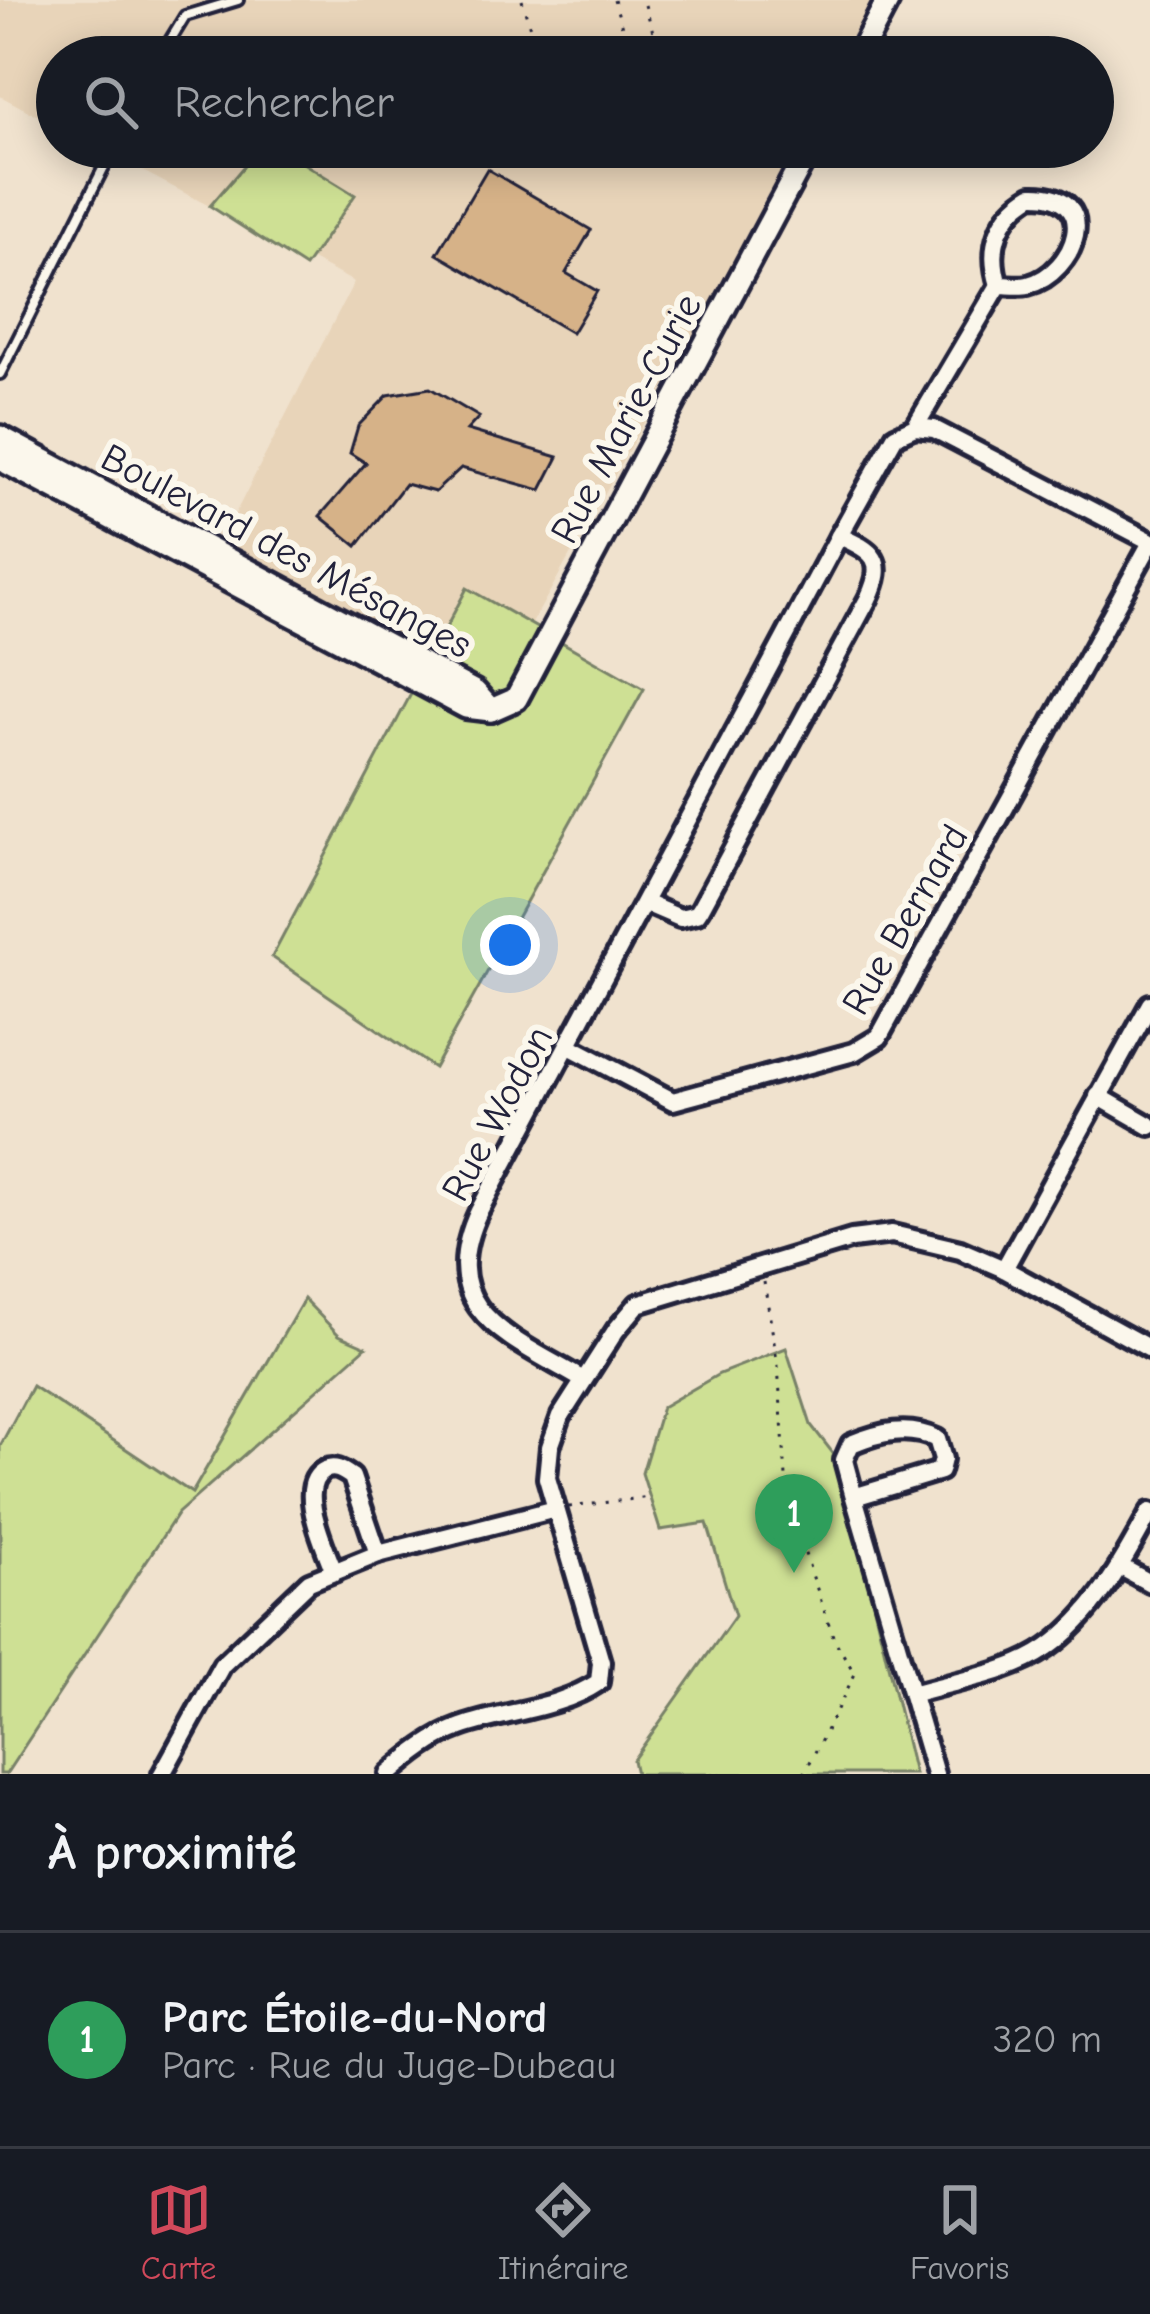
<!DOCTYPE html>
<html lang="fr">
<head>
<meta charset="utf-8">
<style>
	:root { --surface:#171b24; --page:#242831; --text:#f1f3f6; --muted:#9ea1a6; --line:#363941; --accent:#d1495b }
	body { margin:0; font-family:"Comic Neue",sans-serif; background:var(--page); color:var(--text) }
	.you { position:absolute; left:510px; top:945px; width:42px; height:42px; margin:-30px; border:9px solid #fff; border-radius:50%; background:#1a73e8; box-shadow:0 0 0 18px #1a73e833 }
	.badge { display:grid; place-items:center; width:78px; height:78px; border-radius:50%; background:var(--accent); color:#fff; font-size:39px; font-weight:700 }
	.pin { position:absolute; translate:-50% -99px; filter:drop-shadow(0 3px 6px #0008) }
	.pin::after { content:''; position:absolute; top:63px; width:42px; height:36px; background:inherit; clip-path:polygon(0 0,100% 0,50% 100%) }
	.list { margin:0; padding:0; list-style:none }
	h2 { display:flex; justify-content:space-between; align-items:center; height:156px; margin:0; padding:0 48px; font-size:51px }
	h2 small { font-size:39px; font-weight:400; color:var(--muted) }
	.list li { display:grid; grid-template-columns:78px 1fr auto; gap:36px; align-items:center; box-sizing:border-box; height:216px; padding:0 48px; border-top:3px solid var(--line) }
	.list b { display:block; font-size:45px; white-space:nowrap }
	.list p { margin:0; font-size:39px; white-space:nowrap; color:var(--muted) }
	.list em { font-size:39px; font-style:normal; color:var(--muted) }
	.icon { flex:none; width:66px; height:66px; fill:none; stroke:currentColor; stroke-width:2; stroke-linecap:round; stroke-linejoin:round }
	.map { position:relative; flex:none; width:1150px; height:1774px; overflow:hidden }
	.search { position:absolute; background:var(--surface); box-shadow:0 6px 30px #0003; left:36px; right:36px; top:36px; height:132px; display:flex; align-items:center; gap:30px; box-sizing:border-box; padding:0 42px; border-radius:66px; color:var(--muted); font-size:45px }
	.sheet { height:372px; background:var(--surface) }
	nav { display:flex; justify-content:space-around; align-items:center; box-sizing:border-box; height:168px; border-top:3px solid var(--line); background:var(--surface); font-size:33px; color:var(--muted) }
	nav a { display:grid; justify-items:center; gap:6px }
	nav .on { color:var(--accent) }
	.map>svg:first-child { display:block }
	.built { fill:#e8d4b9 }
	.green { fill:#cee094; stroke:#788168; stroke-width:3 }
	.building { fill:#d6b288; stroke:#22223b; stroke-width:3 }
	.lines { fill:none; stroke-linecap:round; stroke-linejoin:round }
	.service-casing { stroke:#22223b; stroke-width:16 }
	.minor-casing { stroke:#22223b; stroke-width:26 }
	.tertiary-casing { stroke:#22223b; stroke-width:30 }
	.path { stroke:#22223b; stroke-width:3; stroke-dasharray:3 9; stroke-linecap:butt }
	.service { stroke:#fbf7ec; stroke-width:8 }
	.minor { stroke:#fbf7ec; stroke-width:16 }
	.tertiary { stroke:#fbf7ec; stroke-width:21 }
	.labels { text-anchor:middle; stroke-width:12; stroke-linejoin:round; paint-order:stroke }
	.street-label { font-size:39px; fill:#22223b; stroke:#fbf7ec }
</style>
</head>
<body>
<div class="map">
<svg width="1150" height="1774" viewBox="0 0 1150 1774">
	<rect width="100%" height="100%" fill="#f0e2ce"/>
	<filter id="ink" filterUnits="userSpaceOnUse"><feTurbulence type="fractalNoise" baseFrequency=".00833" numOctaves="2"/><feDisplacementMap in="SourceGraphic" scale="24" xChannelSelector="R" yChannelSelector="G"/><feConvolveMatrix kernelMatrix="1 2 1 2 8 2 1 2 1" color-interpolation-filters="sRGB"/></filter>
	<g filter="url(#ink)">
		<!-- built -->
		<g class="built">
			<path d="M0,0H880L849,57H57V126L0,96Z"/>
			<path d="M97,147H798L491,697L218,547L354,282Z"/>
		</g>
		<!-- green -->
		<g class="green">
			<path d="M260,147H277L355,195L305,267L210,206Z"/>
			<path d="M467,588L644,689L434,1068L272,957Z"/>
			<path d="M304,1299L339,1335L366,1347L178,1513L6,1774H0V1446L32,1386L192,1493Z"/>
			<path d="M786,1348L811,1425L839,1461L914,1774H636L633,1760L735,1616L707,1523L660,1530L642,1473L662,1407L719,1374Z"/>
		</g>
		<!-- building -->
		<g class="building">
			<path d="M487,169L591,230L566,273L597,291L572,333L437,254Z"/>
			<path d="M430,388L479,417L467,430L558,457L541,490L461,468L435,492L405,484L357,546L320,516L366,463L350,453L358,426L388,395Z"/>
		</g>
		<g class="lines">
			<!-- service casing -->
			<g class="service-casing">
				<g id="service">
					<path d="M160,57L185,16L238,0"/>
					<path d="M0,374L114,147"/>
				</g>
			</g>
			<!-- minor casing -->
			<g class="minor-casing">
				<g id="minor">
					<path d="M1032,195C1104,193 1076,273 1028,285C1020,287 1008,285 999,285C987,248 998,215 1032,195Z"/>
					<path d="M915,427L934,429L1150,541"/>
					<path d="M915,427L999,285"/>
					<path d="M645,903L680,918L697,914L701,908L868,599C887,560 874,551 839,536"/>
					<path d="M569,1046L673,1101L854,1052L879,1037L1150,544"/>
					<path d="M1098,1096L1150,1126"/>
					<path d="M1004,1269L1150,1004"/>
					<path d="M583,1380C511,1337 432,1311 479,1211L839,536L895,436L915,427"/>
					<path d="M854,1497L940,1471L943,1459L937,1439C908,1425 880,1432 851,1444L844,1460L854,1497L935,1774"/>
					<path d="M1121,1567L1150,1583"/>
					<path d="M334,1572C326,1549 294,1485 325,1470C335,1465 343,1471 352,1477L378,1554"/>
					<path d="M912,1694C955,1681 1010,1674 1047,1648C1094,1615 1124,1561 1150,1512"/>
					<path d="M162,1774L222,1665L309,1582L378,1554L556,1509"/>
					<path d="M389,1774C411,1755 433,1737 461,1727C506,1711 559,1709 599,1682L601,1662L547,1478L550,1447L561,1416L616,1330L638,1304L852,1239L892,1234L960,1250L1004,1269L1150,1349"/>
				</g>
			</g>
			<!-- tertiary casing -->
			<g class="tertiary-casing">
				<g id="tertiary">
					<path d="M858,57L888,0"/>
					<path d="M0,437L475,692L491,710"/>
					<path d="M0,459L466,707L491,710L516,699L810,147"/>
				</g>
			</g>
			<!-- path -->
			<g class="path">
				<path d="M522,0L533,38"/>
				<path d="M614,0L622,27"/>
				<path d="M645,5L658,49L664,55"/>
				<path d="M764,1282L778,1366L788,1504L834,1639L855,1674L804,1774"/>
				<path d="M569,1507L650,1497"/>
			</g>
			<!-- service -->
			<use href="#service" class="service"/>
			<!-- minor -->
			<use href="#minor" class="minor"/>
			<!-- tertiary -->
			<use href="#tertiary" class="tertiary"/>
		</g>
	</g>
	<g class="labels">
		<!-- street labels -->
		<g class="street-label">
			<text transform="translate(625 418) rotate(-62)" y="14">Rue Marie-Curie</text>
			<text transform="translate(287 550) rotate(28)" y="14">Boulevard des Mésanges</text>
			<text transform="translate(904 919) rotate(-60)" y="14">Rue Bernard</text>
			<text transform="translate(496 1113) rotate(-62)" y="14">Rue Wodon</text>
		</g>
	</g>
</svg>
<div class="you"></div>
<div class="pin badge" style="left:794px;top:1573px;background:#2e9e5b">1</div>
<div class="search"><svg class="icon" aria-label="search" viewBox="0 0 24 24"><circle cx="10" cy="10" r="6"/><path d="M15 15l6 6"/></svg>Rechercher</div>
</div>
<section class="sheet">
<h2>À proximité<small></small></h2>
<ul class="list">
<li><span class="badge" style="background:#2e9e5b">1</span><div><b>Parc Étoile-du-Nord</b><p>Parc · Rue du Juge-Dubeau</p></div><em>320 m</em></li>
</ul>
</section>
<nav>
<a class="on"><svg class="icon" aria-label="map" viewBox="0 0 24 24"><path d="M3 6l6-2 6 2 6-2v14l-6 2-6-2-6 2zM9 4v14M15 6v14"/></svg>Carte</a>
<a><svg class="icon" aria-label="directions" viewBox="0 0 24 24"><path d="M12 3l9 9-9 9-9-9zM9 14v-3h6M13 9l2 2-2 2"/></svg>Itinéraire</a>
<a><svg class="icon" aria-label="saved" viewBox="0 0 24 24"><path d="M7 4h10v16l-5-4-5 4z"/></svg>Favoris</a>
</nav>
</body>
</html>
